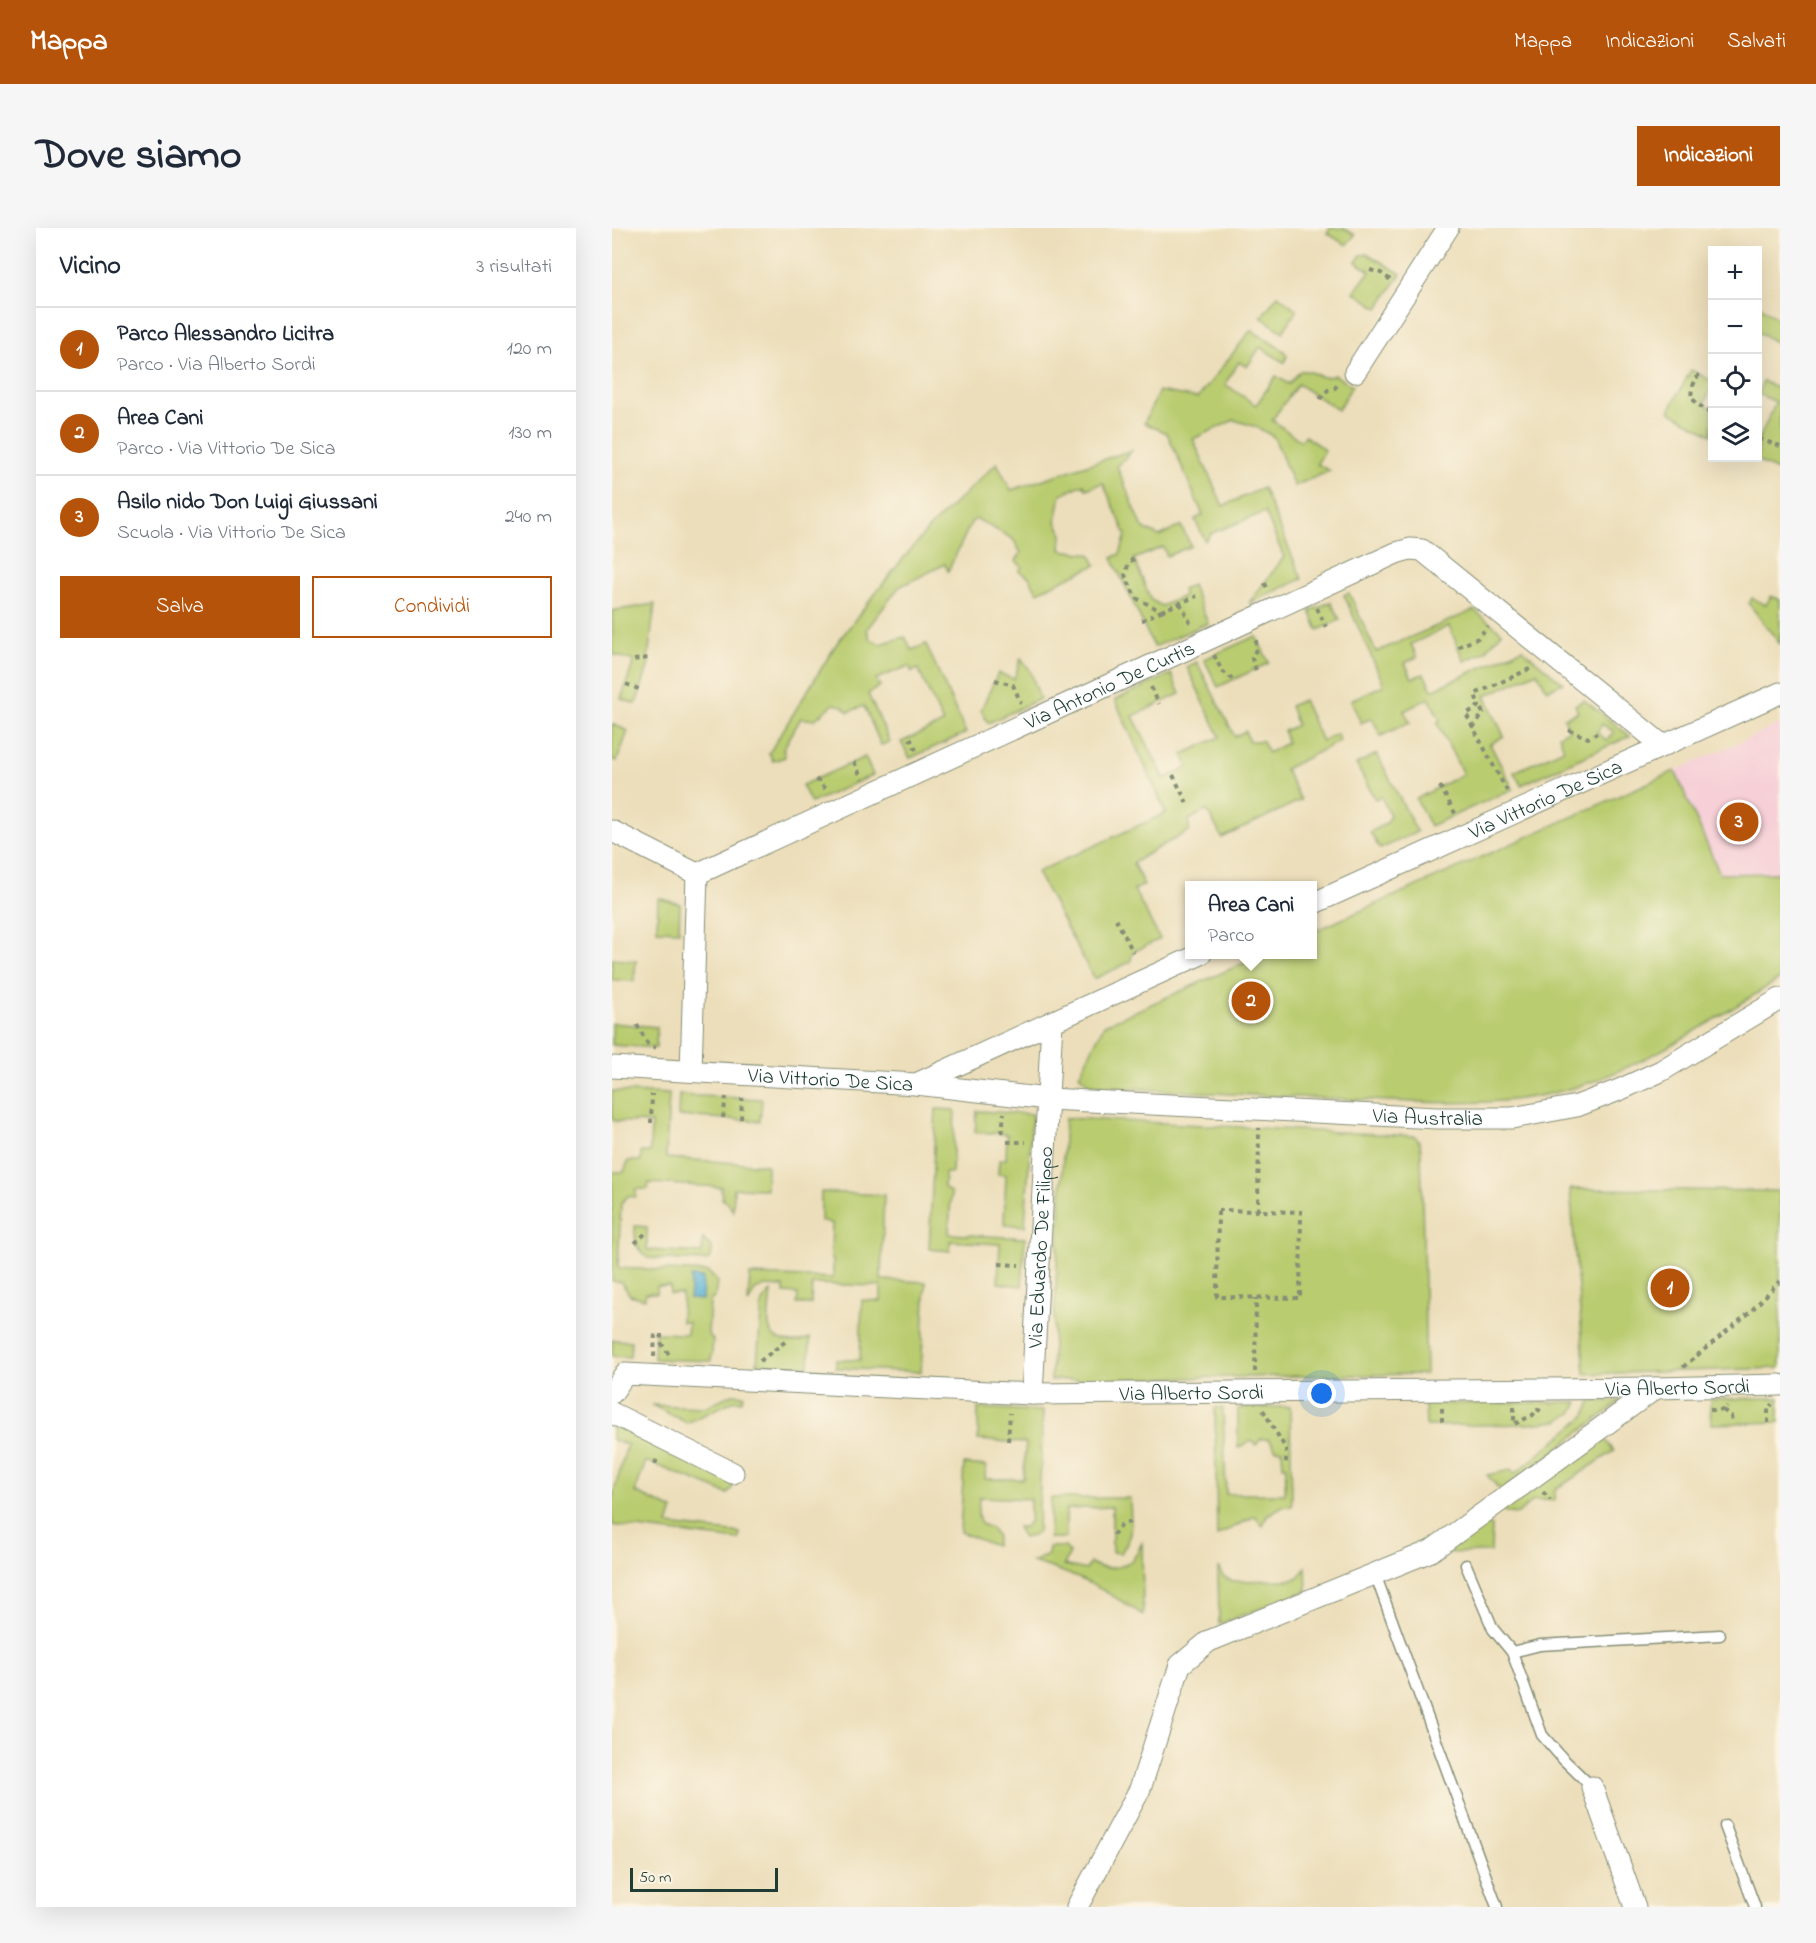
<!DOCTYPE html>
<html lang="it">
<head>
<meta charset="utf-8">
<style>
	:root { --surface:#fff; --page:#f6f6f7; --text:#1f2937; --muted:#747a83; --line:#e0e1e3; --accent:#b45309 }
	body { margin:0; font-family:"Indie Flower",sans-serif; background:var(--page); color:var(--text) }
	.controls { position:absolute; right:18px; top:18px; display:grid; overflow:hidden; border-radius:0px; box-shadow:0 6px 24px #0002 }
	.controls button { width:54px; height:54px; display:grid; place-items:center; padding:0; border:0; border-bottom:2px solid var(--line); background:var(--surface); color:var(--text); font:30px sans-serif }
	.scale { position:absolute; left:18px; bottom:15px; width:148px; box-sizing:border-box; padding-left:6px; border:3px solid #1f3d34; border-top:0; font-size:16px; line-height:21px; white-space:nowrap; color:#1f3d34; -webkit-text-stroke:4px #fcf5e5; paint-order:stroke }
	.you { position:absolute; left:710px; top:1166px; width:21px; height:21px; margin:-15px; border:4px solid #fff; border-radius:50%; background:#1a73e8; box-shadow:0 0 0 9px #1a73e833 }
	.badge { display:grid; place-items:center; width:39px; height:39px; border-radius:50%; background:var(--accent); color:#fff; font-size:20px; font-weight:700 }
	.pin { position:absolute; translate:-50% -50%; border:3px solid #fff; box-shadow:0 2px 6px #0006 }
	.popup { position:absolute; left:573px; top:653px; width:132px; height:78px; box-sizing:border-box; display:grid; place-content:center; border-radius:0px; background:var(--surface); filter:drop-shadow(0 2px 4px #0005); font-size:20px; white-space:nowrap; color:var(--muted) }
	.popup b { font-size:22px; color:var(--text) }
	.popup::after { content:''; position:absolute; left:50%; top:100%; margin-left:-12px; border:12px solid transparent; border-top-color:var(--surface) }
	.list { margin:0; padding:0; list-style:none }
	h2 { display:flex; justify-content:space-between; align-items:center; height:78px; margin:0; padding:0 24px; font-size:26px }
	h2 small { font-size:20px; font-weight:400; color:var(--muted) }
	.list li { display:grid; grid-template-columns:39px 1fr auto; gap:18px; align-items:center; box-sizing:border-box; height:84px; padding:0 24px; border-top:2px solid var(--line) }
	.list b { display:block; font-size:22px; white-space:nowrap }
	.list p { margin:0; font-size:20px; white-space:nowrap; color:var(--muted) }
	.list em { font-size:20px; font-style:normal; color:var(--muted) }
	.actions { display:flex; gap:12px; padding:18px 24px }
	.actions a { flex:1; padding:14px 0; border:2px solid var(--accent); border-radius:0px; text-align:center; font-size:21px; color:var(--accent) }
	.actions .main { background:var(--accent); color:#fff }
	.icon { flex:none; width:33px; height:33px; fill:none; stroke:currentColor; stroke-width:2; stroke-linecap:round; stroke-linejoin:round }
	.map { position:relative; flex:none; width:1168px; height:1679px; overflow:hidden; border-radius:0px }
	header { display:flex; align-items:center; gap:36px; box-sizing:border-box; height:84px; padding:0 30px; background:var(--accent); color:#fff }
	header strong { font-size:28px }
	nav { display:flex; gap:33px; margin-inline-start:auto; font-size:21px }
	.intro { display:flex; align-items:center; justify-content:space-between; box-sizing:border-box; height:144px; padding:0 36px }
	h1 { margin:0; font-size:42px }
	.button { padding:15px 27px; border-radius:0px; background:var(--accent); color:#fff; font-size:21px; font-weight:700 }
	main { display:flex; gap:36px; padding:0 36px }
	aside { flex:1; background:var(--surface); border-radius:0px; box-shadow:0 6px 24px #0002 }
	.map>svg:first-child { display:block }
	.built { fill:#f6cfd7 }
	.green { fill:#b9cc6f; stroke:#6c8452; stroke-width:1.5; fill-rule:evenodd }
	.water { fill:#58b1d5; stroke:#3c7784; stroke-width:1.5 }
	.lines { fill:none; stroke-linecap:round; stroke-linejoin:round }
	.lane-casing { stroke:#868e77; stroke-width:13 }
	.street-casing { stroke:#868e77; stroke-width:23 }
	.path { stroke:#868e77; stroke-width:4; stroke-dasharray:4.5 4.5; stroke-linecap:butt }
	.lane { stroke:#fff; stroke-width:10 }
	.street { stroke:#fff; stroke-width:21 }
	.labels { text-anchor:middle; stroke-width:4.5; stroke-linejoin:round; paint-order:stroke }
	.street-label { font-size:21px; fill:#1f3d34; stroke:#fcf5e5 }
</style>
</head>
<body>
<header>
<strong>Mappa</strong>
<nav><a>Mappa</a><a>Indicazioni</a><a>Salvati</a></nav>
</header>
<div class="intro"><h1>Dove siamo</h1><a class="button">Indicazioni</a></div>
<main>
<aside>
<h2>Vicino<small>3 risultati</small></h2>
<ul class="list">
<li><span class="badge">1</span><div><b>Parco Alessandro Licitra</b><p>Parco · Via Alberto Sordi</p></div><em>120 m</em></li>
<li><span class="badge">2</span><div><b>Area Cani</b><p>Parco · Via Vittorio De Sica</p></div><em>130 m</em></li>
<li><span class="badge">3</span><div><b>Asilo nido Don Luigi Giussani</b><p>Scuola · Via Vittorio De Sica</p></div><em>240 m</em></li>
</ul>
<div class="actions"><a class="main">Salva</a><a>Condividi</a></div>
</aside>
<div class="map">
<svg width="1168" height="1679" viewBox="0 0 1168 1679">
	<rect width="100%" height="100%" fill="#fcf5e5"/>
	<filter id="ink" filterUnits="userSpaceOnUse"><feTurbulence type="fractalNoise" baseFrequency=".0167" numOctaves="2"/><feDisplacementMap in="SourceGraphic" scale="12" xChannelSelector="R" yChannelSelector="G"/><feConvolveMatrix kernelMatrix="1 2 1 2 8 2 1 2 1" color-interpolation-filters="sRGB"/></filter>
	<filter id="wash" filterUnits="userSpaceOnUse"><feTurbulence type="fractalNoise" baseFrequency=".008" numOctaves="4" result="noise"/><feDisplacementMap in="SourceGraphic" scale="24" xChannelSelector="R" yChannelSelector="G"/><feGaussianBlur stdDeviation="1.35" result="paint"/><feColorMatrix in="noise" values="0 0 0 0 0 0 0 0 0 0 0 0 0 0 0 0 0 1.4 0 .05"/><feComposite in="paint" operator="in"/></filter>
	<g filter="url(#wash)">
		<rect width="100%" height="100%" fill="#ecdeba"/>
		<!-- built -->
		<path class="built" d="M1168,496V645L1108,646L1063,543Z"/>
		<!-- green -->
		<g class="green">
			<path d="M718,0H731L743,7L734,17L715,5Z"/>
			<path d="M756,26L789,46L766,80L742,64L758,43L744,34L749,27Z"/>
			<path d="M666,67L685,82L671,104L649,89Z"/>
			<path d="M1146,76L1168,93V117L1146,104Z"/>
			<path d="M639,102L671,122L675,127L673,135L648,119L635,139L627,134L613,156L644,177L664,148L677,156L688,143C703,140 704,154 723,147L740,158L726,182L686,156L660,192L689,213L693,208L713,222L705,236L718,243L682,258L662,209L645,199L622,192L581,211L611,278L651,260L690,351L637,375L672,329L653,284L600,305L593,313L583,291L591,287L555,205L532,195L547,163L586,170Z"/>
			<path d="M1079,142L1100,153V159L1092,176L1100,180V207L1057,183Z"/>
			<path d="M1151,153L1168,162V245L1141,230H1146V210L1147,211L1164,174L1146,166Z"/>
			<path d="M520,222L505,239L531,300L547,308L569,298L579,318L555,328L551,319L522,331L539,372L550,378L572,368L570,362L580,357L596,395L542,419L500,330L508,326L514,307L491,255L474,261L472,256L449,266L444,293L450,306L449,322L478,326L484,337L425,364L417,349L407,343L410,339L404,333L409,325L401,311L365,291L360,293L336,343L333,336L287,359L255,401L258,411L268,416L293,409L300,422L314,416L354,505L298,530L289,514L331,495L306,441L300,444L297,438L264,451L268,458L256,466L278,514L269,517L252,478L236,484L230,478L222,476L202,492L189,490L171,521L173,529L161,533L157,525L225,415L285,338L317,300L385,235L399,262Z"/>
			<path d="M737,365L764,424L862,382L890,404L873,424L852,433L837,398L799,416L805,429L793,435L800,450L812,446L820,462L910,421L951,455L935,462L925,444L873,468L892,508L878,516L901,561L818,598L804,571L851,546L825,495L828,492L817,470L792,483L798,494L769,508L760,490L749,495L739,472L772,457L732,367Z"/>
			<path d="M1159,368L1168,372V416L1137,376L1140,370L1154,377Z"/>
			<path d="M719,374L728,392L706,402L698,383Z"/>
			<path d="M43,376L36,430L37,436L24,476L9,471L22,433L0,426V383Z"/>
			<path d="M644,408L657,435L606,459L592,431Z"/>
			<path d="M409,430L418,442L428,471L376,495L369,482L386,445L402,451Z"/>
			<path d="M585,434L623,509L633,503L637,513H651L656,525L675,515L672,503L685,497L678,478L691,472L710,513L725,506L728,513L673,541L689,572L610,610L595,582L577,592V603L542,622L521,635L532,657L522,662L548,711L521,724L518,734L482,751L425,644L554,585L503,472L559,446L568,466L521,488L553,551L576,539L571,526L608,509L575,439Z"/>
			<path d="M972,472L1018,508L909,557L902,544L952,521L947,507L957,502L952,490L966,484L963,477ZM990,496L1002,504L995,512L985,505Z"/>
			<path d="M0,496L16,503L5,533L0,532Z"/>
			<path d="M765,526L805,604L768,621L758,604L775,595L778,587L769,569L763,571L744,536Z"/>
			<path d="M253,529L261,547L199,575L190,557Z"/>
			<path d="M1063,543L1108,646L1168,645V751C1102,791 1038,836 964,859C896,880 826,875 756,872C669,869 581,864 493,859L478,857L467,847L492,797L650,727L700,726L701,704Z"/>
			<path d="M46,670L68,676L67,703L45,702Z"/>
			<path d="M0,731L24,733L22,753L0,752Z"/>
			<path d="M0,795L45,799L44,820L0,817Z"/>
			<path d="M0,863L57,866L54,930L155,937L154,961L122,960L121,983L115,974L110,971L109,959L37,955L36,961H24V969L16,968L9,975L6,1040L96,1044L105,1053L103,1069L98,1073L96,1106L101,1112L99,1133L42,1131L43,1105L75,1106L76,1094H69L70,1066H58V1058H45V1065H33V1071L18,1067L9,1054L0,1053V944H12L16,933H29V924H38L39,895L3,893L0,891Z"/>
			<path d="M67,867L150,871L148,893L66,888Z"/>
			<path d="M324,881L343,882L340,945H333L332,959L339,965L337,1006L413,1010L410,1058L386,1055L388,1016L338,1013V1023L317,1021Z"/>
			<path d="M365,883L420,886L413,998L392,996L394,947L386,946L387,932L394,931L395,906L363,904Z"/>
			<path d="M453,890L803,908L807,913L809,921L814,1146L439,1152Z"/>
			<path d="M958,961L1168,963V1140L973,1146Z"/>
			<path d="M209,964L272,967L269,1052L314,1054L309,1144L224,1140V1132H248L250,1072L269,1073V1058L200,1056L199,1076H185L186,1066L172,1065V1059L153,1058L143,1062L136,1076L138,1047L221,1050V1031L219,1030L220,995L209,993Z"/>
			<path d="M23,998L35,999V1022L90,1025L91,1011L100,1020L99,1029L94,1033L36,1030C23,1021 23,1013 23,998Z"/>
			<path d="M159,1064C158,1079 150,1108 169,1112C182,1115 185,1115 198,1110L197,1138L145,1136L150,1073Z"/>
			<path d="M0,1112L19,1113L18,1129L0,1128Z"/>
			<path d="M120,1166L132,1167L130,1173L123,1172L75,1195L40,1177L93,1179Z"/>
			<path d="M1167,1170V1194L1099,1196L1098,1171Z"/>
			<path d="M979,1173H1009L889,1263L875,1247L899,1242L903,1246L974,1187Z"/>
			<path d="M966,1174L960,1185L946,1193L916,1196L814,1198L813,1176Z"/>
			<path d="M678,1179L680,1278H671L655,1287L651,1298L643,1288L605,1308L603,1180H611L614,1266H673L674,1238H671L670,1222L663,1221C660,1213 658,1210 649,1211L644,1217L640,1212L626,1220V1180Z"/>
			<path d="M366,1180L431,1183L426,1304L421,1308L411,1310L405,1299H413L418,1292V1271L367,1269L366,1288L369,1296L379,1300L385,1309L383,1318L348,1304L352,1236L374,1238L373,1251H411L414,1215L366,1212Z"/>
			<path d="M0,1194L123,1255L116,1266L34,1233L23,1264L61,1282L56,1297L128,1305L127,1312L0,1297V1272L15,1216L0,1212Z"/>
			<path d="M992,1210L1002,1223L943,1262L942,1272H922L906,1286L895,1285L889,1280Z"/>
			<path d="M439,1270H518C518,1290 523,1310 508,1325L500,1324V1279L454,1281V1310H437Z"/>
			<path d="M872,1292L880,1298L879,1324L830,1325Z"/>
			<path d="M530,1315L531,1387C493,1362 465,1346 420,1334L436,1327L437,1319H453L458,1325L452,1337L474,1342L478,1335C491,1342 507,1342 520,1332C524,1329 527,1320 530,1315Z"/>
			<path d="M606,1339L611,1348L619,1353L677,1352L687,1349L694,1339L695,1363L607,1396Z"/>
		</g>
		<!-- water -->
		<path class="water" d="M79,1049L91,1050L90,1072L77,1071Z"/>
	</g>
	<g filter="url(#ink)">
		<g class="lines">
			<!-- lane casing -->
			<g class="lane-casing">
				<g id="lane">
					<path d="M854,1337L881,1401L900,1424L930,1507L951,1531L980,1559"/>
					<path d="M763,1346L885,1679"/>
					<path d="M900,1424L928,1417L1108,1407"/>
					<path d="M1113,1598L1143,1679"/>
				</g>
			</g>
			<!-- street casing -->
			<g class="street-casing">
				<g id="street">
					<path d="M743,144L836,0"/>
					<path d="M0,603L85,646"/>
					<path id="s1" d="M700,676L1168,465"/>
					<path id="s2" d="M0,839L304,856L589,726"/>
					<path id="s3" d="M79,843L85,646L784,325L798,321L810,322L1050,517"/>
					<path id="s4" d="M304,856L436,871L825,890H900L965,878L1007,862L1049,843L1168,771"/>
					<path id="s5" d="M0,1165L13,1146L420,1166L1044,1160L1168,1157"/>
					<path id="s6" d="M420,1166L440,794"/>
					<path d="M0,1185L121,1245"/>
					<path d="M980,1559L1023,1679"/>
					<path d="M465,1679L528,1561L568,1437L597,1413L819,1323L1044,1160"/>
				</g>
			</g>
			<!-- path -->
			<g class="path">
				<path d="M758,42L769,45L780,53"/>
				<path d="M1087,146C1073,170 1079,172 1100,186"/>
				<path d="M708,171L716,162L723,160L727,155"/>
				<path d="M1147,211L1168,218"/>
				<path d="M522,331L517,334L513,347L524,370L549,383L529,393"/>
				<path d="M653,355L656,363"/>
				<path d="M568,375L580,398"/>
				<path d="M705,380L714,399"/>
				<path d="M549,383L585,368"/>
				<path d="M846,419L866,410L876,398"/>
				<path d="M602,427L610,443L622,452"/>
				<path d="M22,432L36,430"/>
				<path d="M644,442L640,431L644,421V411"/>
				<path d="M383,452L401,457L409,475"/>
				<path d="M14,456L29,462"/>
				<path d="M539,459L547,476"/>
				<path d="M861,500L871,485L867,478"/>
				<path d="M957,502L976,510L985,505"/>
				<path d="M298,510L306,526"/>
				<path d="M242,534L250,551"/>
				<path d="M561,547L575,575"/>
				<path d="M204,551L216,564"/>
				<path d="M828,558L844,587"/>
				<path d="M895,563L854,486L867,478L863,466L922,439"/>
				<path d="M504,691L521,724"/>
				<path d="M25,797L36,816L44,820"/>
				<path d="M111,890L114,869"/>
				<path d="M129,891L130,870"/>
				<path d="M39,895L40,866"/>
				<path d="M390,905L392,885"/>
				<path d="M395,914H414"/>
				<path d="M606,982L689,984L688,1070L605,1069Z"/>
				<path d="M646,983L647,900"/>
				<path d="M23,1015L35,1004"/>
				<path d="M387,1036L407,1037"/>
				<path d="M49,1106V1115L58,1128"/>
				<path d="M42,1129L43,1105"/>
				<path d="M148,1133L174,1113"/>
				<path d="M1071,1139L1137,1085L1168,1053"/>
				<path d="M643,1144L644,1070"/>
				<path d="M902,1179V1196L921,1187L925,1181L932,1185"/>
				<path d="M830,1180V1198"/>
				<path d="M651,1182L674,1221V1237"/>
				<path d="M1098,1182H1111L1115,1178"/>
				<path d="M1111,1182L1119,1188L1120,1196"/>
				<path d="M1156,1195V1181L1160,1176"/>
				<path d="M396,1213L398,1185"/>
				<path d="M43,1236L46,1228"/>
				<path d="M931,1264L938,1272"/>
				<path d="M501,1307L509,1297L518,1294"/>
			</g>
			<!-- lane -->
			<use href="#lane" class="lane"/>
			<!-- street -->
			<use href="#street" class="street"/>
		</g>
	</g>
	<g class="labels">
		<!-- street labels -->
		<g class="street-label">
			<text dy="7" stroke="none"><textPath href="#s3" startOffset="651">Via Antonio De Curtis</textPath></text>
			<text dy="7" stroke="none"><textPath href="#s1" startOffset="256">Via Vittorio De Sica</textPath></text>
			<text dy="7" stroke="none"><textPath href="#s2" startOffset="219">Via Vittorio De Sica</textPath></text>
			<text dy="7" stroke="none"><textPath href="#s4" startOffset="513">Via Australia</textPath></text>
			<text dy="7" stroke="none"><textPath href="#s6" startOffset="147">Via Eduardo De Filippo</textPath></text>
			<text dy="7" stroke="none"><textPath href="#s5" startOffset="1076">Via Alberto Sordi</textPath></text>
			<text dy="7" stroke="none"><textPath href="#s5" startOffset="590">Via Alberto Sordi</textPath></text>
		</g>
	</g>
</svg>
<div class="controls">
<button>+</button>
<button>−</button>
<button><svg class="icon" aria-label="locate" viewBox="0 0 24 24"><circle cx="12" cy="12" r="6"/><path d="M12 2v4M12 18v4M2 12h4M18 12h4"/></svg></button>
<button><svg class="icon" aria-label="layers" viewBox="0 0 24 24"><path d="M12 4l9 5-9 5-9-5zM3 14l9 5 9-5"/></svg></button>
</div>
<div class="scale">50 m</div>
<div class="you"></div>
<div class="pin badge" style="left:1058px;top:1060px">1</div>
<div class="pin badge" style="left:639px;top:773px">2</div>
<div class="popup"><b>Area Cani</b>Parco</div>
<div class="pin badge" style="left:1127px;top:594px">3</div>
</div>
</main>
</body>
</html>
